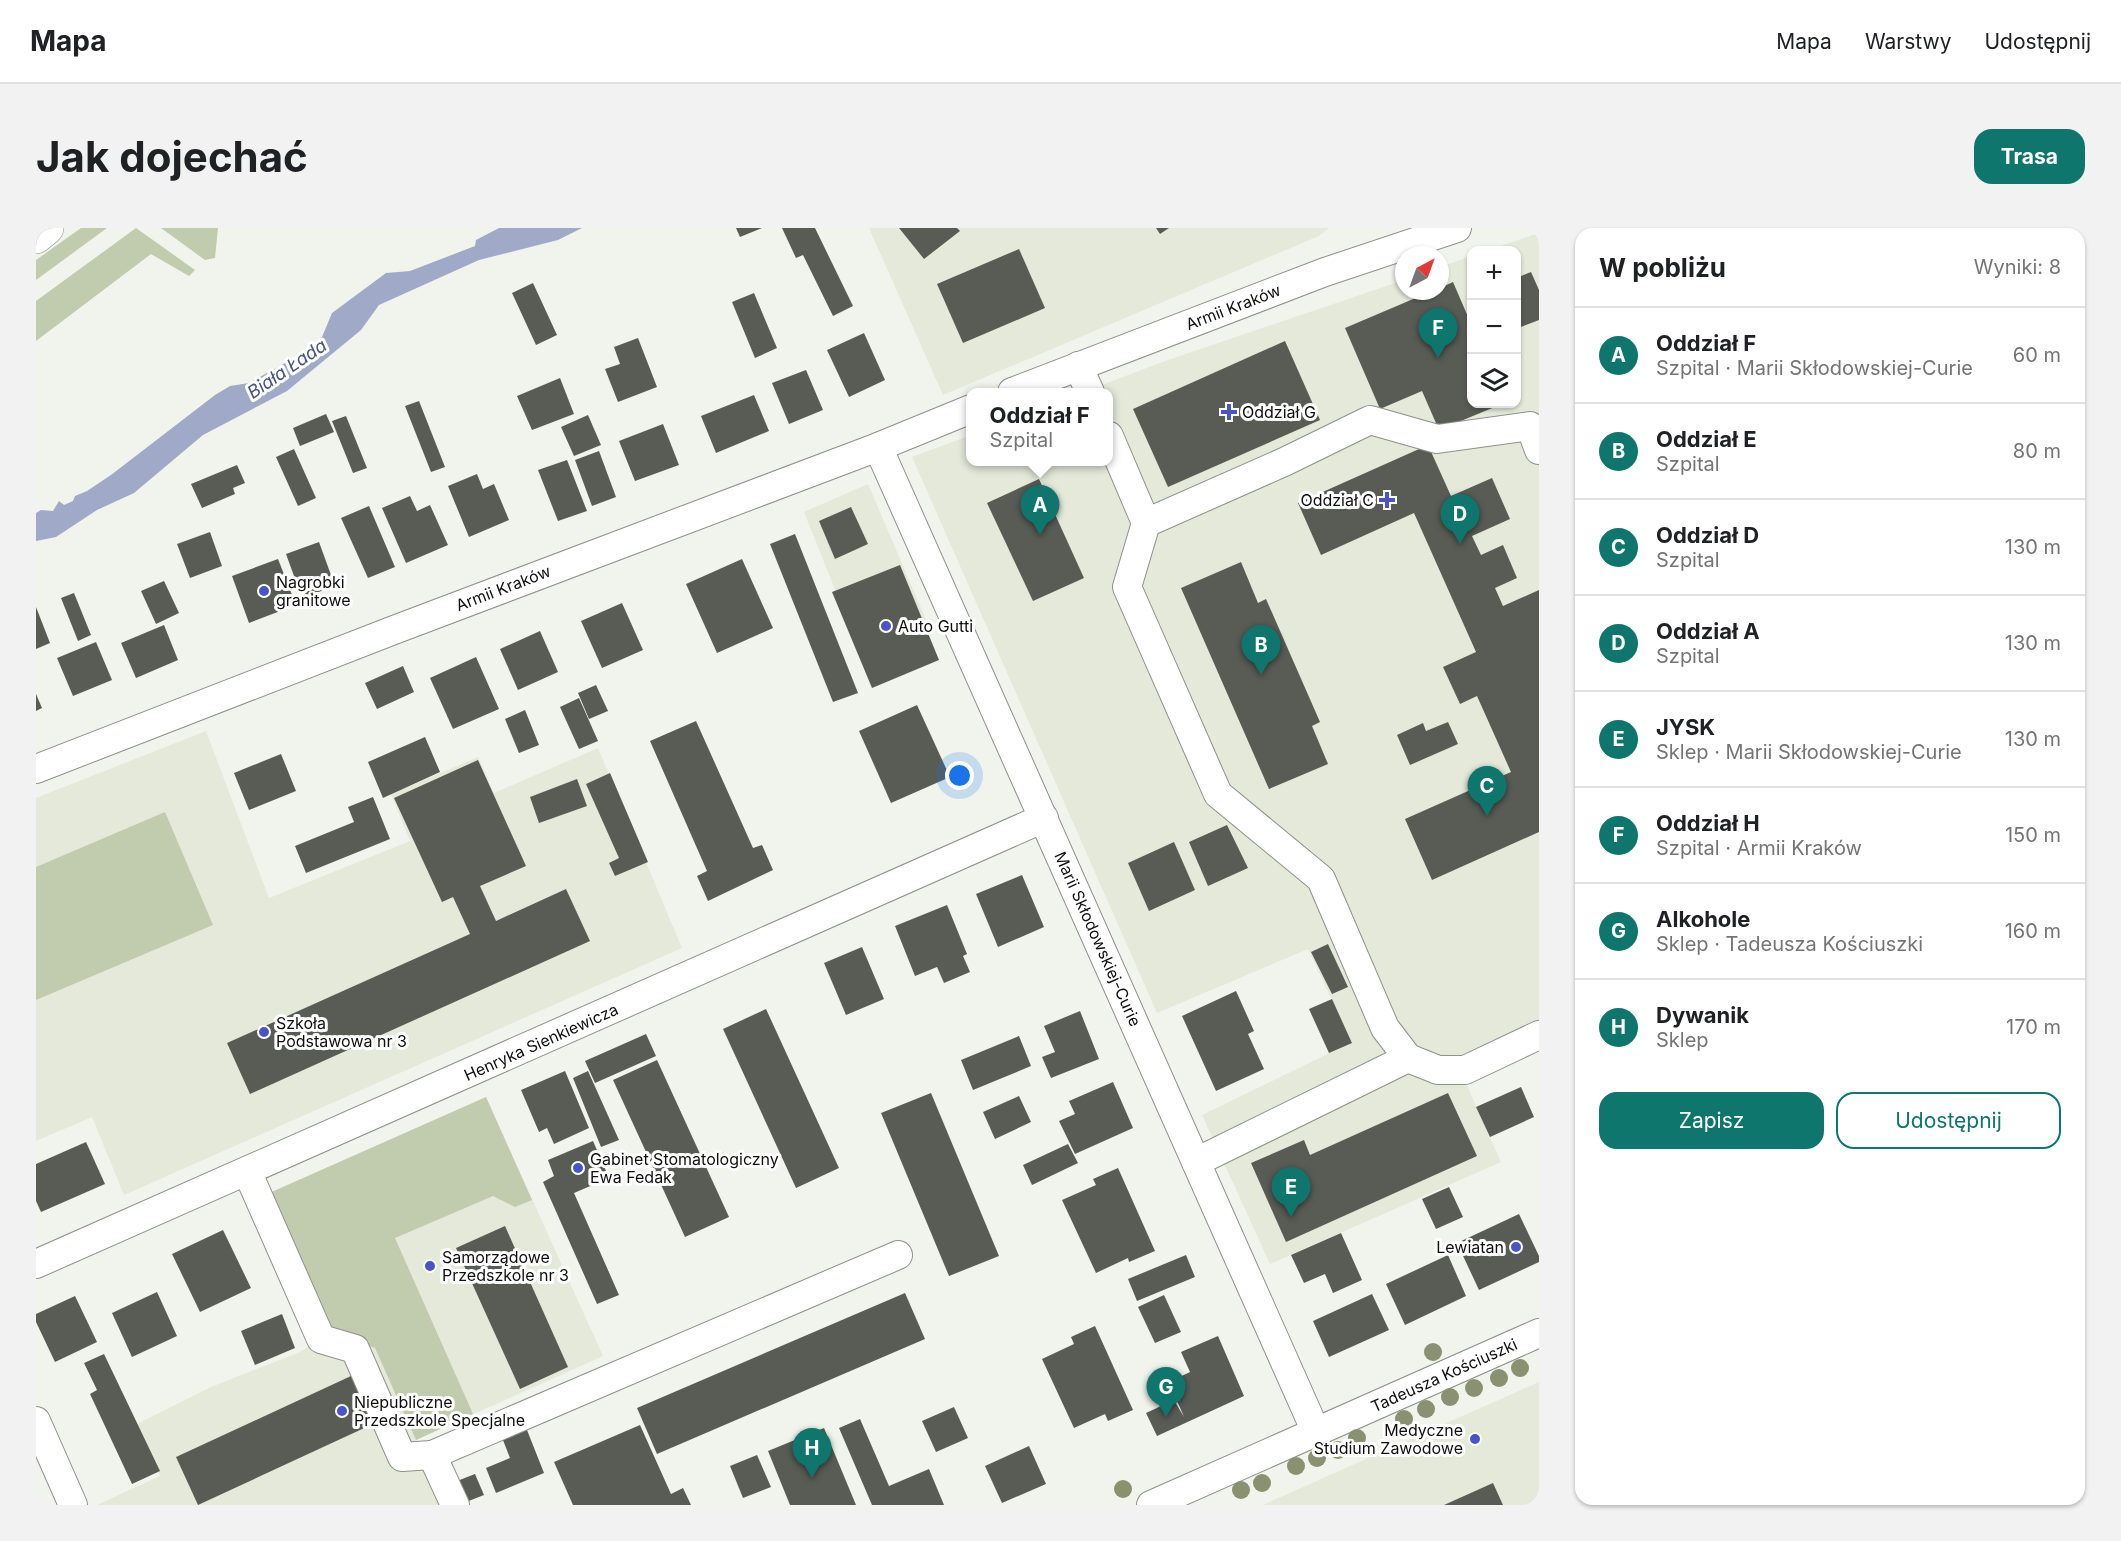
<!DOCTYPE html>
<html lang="pl">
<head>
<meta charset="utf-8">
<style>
	:root { --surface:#fff; --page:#f2f2f2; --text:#202124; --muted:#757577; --line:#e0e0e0; --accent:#0f766e }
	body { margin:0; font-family:Inter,sans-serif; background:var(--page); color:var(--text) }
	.controls { position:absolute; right:18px; top:18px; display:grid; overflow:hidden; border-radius:12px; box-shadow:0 2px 4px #0004 }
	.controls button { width:54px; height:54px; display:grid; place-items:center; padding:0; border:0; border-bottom:2px solid var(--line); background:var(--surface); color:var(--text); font:30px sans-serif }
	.compass { position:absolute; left:1359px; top:18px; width:54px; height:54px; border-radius:50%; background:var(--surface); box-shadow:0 2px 4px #0004; rotate:41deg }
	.you { position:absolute; left:924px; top:548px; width:21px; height:21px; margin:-15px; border:4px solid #fff; border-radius:50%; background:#1a73e8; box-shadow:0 0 0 9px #1a73e833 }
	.badge { display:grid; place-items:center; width:39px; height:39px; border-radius:50%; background:var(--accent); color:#fff; font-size:20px; font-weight:700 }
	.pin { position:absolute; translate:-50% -50px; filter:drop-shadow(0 2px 3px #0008) }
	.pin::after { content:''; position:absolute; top:32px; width:21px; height:18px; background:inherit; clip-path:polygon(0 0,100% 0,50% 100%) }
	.popup { position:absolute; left:930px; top:160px; width:147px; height:78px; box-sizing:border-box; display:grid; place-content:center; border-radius:12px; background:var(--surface); filter:drop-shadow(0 2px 4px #0005); font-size:20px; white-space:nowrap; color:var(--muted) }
	.popup b { font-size:22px; color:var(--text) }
	.popup::after { content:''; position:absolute; left:50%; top:100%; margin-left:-12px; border:12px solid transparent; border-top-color:var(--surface) }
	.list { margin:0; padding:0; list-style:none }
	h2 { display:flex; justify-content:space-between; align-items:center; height:78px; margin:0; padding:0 24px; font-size:26px }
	h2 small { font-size:20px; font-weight:400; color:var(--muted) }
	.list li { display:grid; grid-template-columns:39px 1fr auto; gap:18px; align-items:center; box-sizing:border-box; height:96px; padding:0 24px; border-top:2px solid var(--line) }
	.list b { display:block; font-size:22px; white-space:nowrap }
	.list p { margin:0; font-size:20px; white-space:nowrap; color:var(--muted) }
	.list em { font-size:20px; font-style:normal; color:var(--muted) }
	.actions { display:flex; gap:12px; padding:18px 24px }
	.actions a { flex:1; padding:14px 0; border:2px solid var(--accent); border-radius:18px; text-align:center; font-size:21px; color:var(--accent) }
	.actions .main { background:var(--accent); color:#fff }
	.icon { flex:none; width:33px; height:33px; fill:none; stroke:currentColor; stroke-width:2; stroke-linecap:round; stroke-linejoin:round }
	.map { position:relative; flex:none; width:1503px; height:1277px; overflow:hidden; border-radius:18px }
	header { display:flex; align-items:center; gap:36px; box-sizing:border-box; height:84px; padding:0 30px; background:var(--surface); border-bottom:2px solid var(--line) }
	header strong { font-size:28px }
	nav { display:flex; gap:33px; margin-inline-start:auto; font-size:21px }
	.intro { display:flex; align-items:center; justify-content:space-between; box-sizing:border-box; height:144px; padding:0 36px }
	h1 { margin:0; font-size:42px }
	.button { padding:15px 27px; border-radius:18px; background:var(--accent); color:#fff; font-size:21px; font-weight:700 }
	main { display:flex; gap:36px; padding:0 36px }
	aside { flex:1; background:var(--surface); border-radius:18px; box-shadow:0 2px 4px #0004 }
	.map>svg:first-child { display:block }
	.built { fill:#e4e9da }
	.green { fill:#c1cbae }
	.water { fill:#a1a9c9 }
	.building { fill:#595c55 }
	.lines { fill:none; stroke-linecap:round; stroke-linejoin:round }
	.minor-casing { stroke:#8f918a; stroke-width:30 }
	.major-casing { stroke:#8f918a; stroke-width:34 }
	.minor { stroke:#fff; stroke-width:28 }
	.major { stroke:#fff; stroke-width:33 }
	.tree { fill:#899170 }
	.poi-dot { fill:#4954c9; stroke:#fff; stroke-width:2 }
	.labels { text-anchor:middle; stroke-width:6; stroke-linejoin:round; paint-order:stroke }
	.street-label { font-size:16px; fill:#0f100e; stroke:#fff }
	.poi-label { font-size:16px; fill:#0f100e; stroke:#fff; text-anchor:start }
	.water-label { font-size:18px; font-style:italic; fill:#495281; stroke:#fff }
</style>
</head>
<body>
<header>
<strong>Mapa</strong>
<nav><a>Mapa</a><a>Warstwy</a><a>Udostępnij</a></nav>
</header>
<div class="intro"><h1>Jak dojechać</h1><a class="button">Trasa</a></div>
<main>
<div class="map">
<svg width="1503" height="1277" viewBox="0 0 1503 1277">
	<rect width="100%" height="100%" fill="#f1f4ec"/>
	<!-- built -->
	<g class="built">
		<path d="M833,0H1293L1283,8L907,167Z"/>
		<path d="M1503,5V819L1429,853L1465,934L1234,1036L1166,887L1316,814L1272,721L1121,785L876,229L935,207V234H1073V164H1047L1132,132L1368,52V63H1404V39L1435,28L1436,176H1480V22H1453Z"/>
		<path d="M832,256L893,399L824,424L768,284Z"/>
		<path d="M170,503L233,670L374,613L355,566L442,529L458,565L562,520L646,720L88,967L56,889L0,913V570Z"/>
		<path d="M450,869L567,1128L380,1212L407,1277H61L124,1248L101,1196L175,1159L264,1124L292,1105Z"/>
		<path d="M1503,1154V1277H1227L1249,1267Z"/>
	</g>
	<!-- green -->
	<g class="green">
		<path d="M45,0H71L0,52V32Z"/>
		<path d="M100,0L159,42L153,48L115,26L0,113V73Z"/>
		<path d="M125,0H182L179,30L169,32Z"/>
		<path d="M129,584L177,697L0,772V639Z"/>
		<path d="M450,869L496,972L479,979L457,968L359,1010L437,1186L380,1212L339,1120L292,1104L231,966Z"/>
	</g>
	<!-- water -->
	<path class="water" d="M463,0H546L522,12L443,32L343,77L325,102L251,163L167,207L98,265L61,282L20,309L0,313V285L5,282L17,283L23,273L28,277L37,273L39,268L51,263L75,247L179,167L194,158L213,155L276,120L286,109L296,85L350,45L374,43L439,18L440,12Z"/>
	<!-- building -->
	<g class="building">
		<path d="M700,0H726L704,9Z"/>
		<path d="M746,0H779L817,78L797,88L767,27L760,30Z"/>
		<path d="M863,0H921L924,3L888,31Z"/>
		<path d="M1120,0H1133L1124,6Z"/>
		<path d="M983,21L1009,80L927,115L901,56Z"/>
		<path d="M1495,44L1503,62V92L1480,101V50Z"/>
		<path d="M1417,54L1436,98V176H1466L1403,202L1386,163L1344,181L1309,100L1396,63H1404V60Z"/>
		<path d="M497,55L521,107L500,117L476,65Z"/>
		<path d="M718,65L741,120L719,130L696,74Z"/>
		<path d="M828,105L849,152L813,169L791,122Z"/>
		<path d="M602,110L621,159L582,174L569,141L584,136L578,119Z"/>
		<path d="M1249,113L1284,192L1132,259L1097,181Z"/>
		<path d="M770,142L787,182L753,196L736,155Z"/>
		<path d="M524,150L538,186L496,202L481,168Z"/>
		<path d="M718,167L733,203L680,225L665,188Z"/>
		<path d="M383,173L409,239L395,244L369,178Z"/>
		<path d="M290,186L298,204L264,218L257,200Z"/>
		<path d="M552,187L565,217L538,228L525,199Z"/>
		<path d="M310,188L331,240L317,245L296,193Z"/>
		<path d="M627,196L643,237L599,253L583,213Z"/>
		<path d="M1392,217L1415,268L1456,250L1474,291L1436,308L1445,327L1467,317L1481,350L1459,360L1467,378L1503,362V604L1396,652L1369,591L1475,544L1441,468L1424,476L1407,439L1440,424L1378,285L1285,327L1262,275Z"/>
		<path d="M258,221L280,270L262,278L240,229Z"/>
		<path d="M563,223L580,269L556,278L539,232Z"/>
		<path d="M531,232L551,283L522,293L502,242Z"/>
		<path d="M201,237L209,255L197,260L199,266L166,280L155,256Z"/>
		<path d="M441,246L447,261L458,256L473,292L433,309L412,258Z"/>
		<path d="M1003,251L1048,350L997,373L951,275Z"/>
		<path d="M374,268L381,283L394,277L412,317L370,335L346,280Z"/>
		<path d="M333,278L359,339L332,350L305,290Z"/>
		<path d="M815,279L832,316L799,331L783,293Z"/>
		<path d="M174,304L186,338L154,350L141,316Z"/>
		<path d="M759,306L822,465L797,474L734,316Z"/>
		<path d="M283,314L299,358L266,370L250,326Z"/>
		<path d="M242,331L260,377L213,395L196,348Z"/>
		<path d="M706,331L737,400L681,425L650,356Z"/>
		<path d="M1205,334L1222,375L1230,371L1284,494L1276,498L1292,536L1233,561L1145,360Z"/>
		<path d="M864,337L903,432L836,460L796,364Z"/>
		<path d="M128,353L143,385L120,396L105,363Z"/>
		<path d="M38,365L55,407L42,413L25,370Z"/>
		<path d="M586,375L607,422L566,440L545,393Z"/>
		<path d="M0,379L14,415L0,421Z"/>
		<path d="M128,397L142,432L100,450L85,415Z"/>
		<path d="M504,403L522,444L482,462L464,421Z"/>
		<path d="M60,414L76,452L37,468L21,430Z"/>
		<path d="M440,429L463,481L417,501L394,450Z"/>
		<path d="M367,438L378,464L341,481L329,455Z"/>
		<path d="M560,457L572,483L553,491L542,465Z"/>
		<path d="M0,466L6,480L0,483Z"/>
		<path d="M543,470L562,513L543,521L524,479Z"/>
		<path d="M881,477L914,549L855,575L823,503Z"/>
		<path d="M489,482L503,517L483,525L469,491Z"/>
		<path d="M660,493L717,620L726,617L737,642L672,673L661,648L671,643L614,513Z"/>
		<path d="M1412,494L1422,516L1374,537L1361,507L1387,495L1390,503Z"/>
		<path d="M389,509L404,544L347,570L332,534Z"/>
		<path d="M245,526L260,563L213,582L198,545Z"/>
		<path d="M442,532L490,638L444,658L460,693L530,661L554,713L214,866L191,815L434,706L417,669L406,674L358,570Z"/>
		<path d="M574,545L612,634L579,648L573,635L583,630L550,556Z"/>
		<path d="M541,551L551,578L503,595L494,569Z"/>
		<path d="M337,569L354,611L270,645L259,618L318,594L312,579Z"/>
		<path d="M1191,597L1212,640L1172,658L1153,614Z"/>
		<path d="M1138,614L1159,662L1113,683L1092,635Z"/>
		<path d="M986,647L1008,699L962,719L940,666Z"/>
		<path d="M911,677L931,726L927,728L934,744L908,755L901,739L879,748L859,698Z"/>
		<path d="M1292,716L1312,759L1296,766L1275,724Z"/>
		<path d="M826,719L848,771L810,787L788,735Z"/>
		<path d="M1200,763L1218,803L1212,806L1228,841L1180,863L1146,788Z"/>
		<path d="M1296,771L1316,815L1293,825L1273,781Z"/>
		<path d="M730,781L803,940L760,960L687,801Z"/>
		<path d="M1044,783L1063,831L1015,850L1006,829L1019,824L1008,798Z"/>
		<path d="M610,806L620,828L559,855L549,833Z"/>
		<path d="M983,808L995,838L937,862L925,832Z"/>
		<path d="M621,832L693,989L649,1009L577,852Z"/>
		<path d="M529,843L553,900L518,916L511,900L503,904L485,862Z"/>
		<path d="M552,843L583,912L565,919L537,850Z"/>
		<path d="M1077,854L1097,900L1039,926L1023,893L1039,886L1033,873Z"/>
		<path d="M1485,859L1498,889L1454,909L1440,879Z"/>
		<path d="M895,865L963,1028L913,1048L845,885Z"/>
		<path d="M1412,865L1441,928L1250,1014L1215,935L1268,912L1274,927Z"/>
		<path d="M983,868L995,894L959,911L947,884Z"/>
		<path d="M557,913L573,950L538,965L583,1067L561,1076L507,954L518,948L512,932Z"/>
		<path d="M50,914L69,956L5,984L0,973V936Z"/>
		<path d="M1032,916L1042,935L996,957L987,937Z"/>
		<path d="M1082,940L1119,1023L1093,1034L1092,1030L1060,1045L1026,972L1060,957L1057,951Z"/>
		<path d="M1413,959L1427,989L1400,1001L1386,971Z"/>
		<path d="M1483,986L1503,1028V1034L1443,1062L1421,1015Z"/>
		<path d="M469,998L532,1139L484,1161L420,1020Z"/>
		<path d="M187,1002L215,1060L164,1084L136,1026Z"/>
		<path d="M1305,1005L1326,1052L1297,1065L1289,1046L1268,1055L1255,1027Z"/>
		<path d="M1150,1027L1159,1049L1101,1073L1092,1051Z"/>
		<path d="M1412,1027L1430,1068L1369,1097L1350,1056Z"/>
		<path d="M121,1064L141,1108L96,1129L76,1085Z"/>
		<path d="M869,1065L889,1111L621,1226L601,1180Z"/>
		<path d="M1336,1066L1353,1102L1293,1129L1277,1093Z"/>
		<path d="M1128,1067L1145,1104L1119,1115L1102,1079Z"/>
		<path d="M39,1068L61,1114L19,1134L0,1094V1086Z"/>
		<path d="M246,1086L259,1120L219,1137L205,1103Z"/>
		<path d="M1059,1098L1097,1182L1072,1193L1069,1186L1038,1200L1006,1131L1038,1116L1035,1109Z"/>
		<path d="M1182,1108L1208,1168L1121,1208L1110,1185L1138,1172L1148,1189L1133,1154L1154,1144L1145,1124Z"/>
		<path d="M68,1126L124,1243L96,1256L54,1166L61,1162L48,1135Z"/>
		<path d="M315,1148L337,1196L162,1277L140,1229Z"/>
		<path d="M918,1179L932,1210L900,1224L886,1193Z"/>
		<path d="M824,1191L853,1258L893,1241L908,1277H836L803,1200Z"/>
		<path d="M489,1197L508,1245L460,1265L450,1240L474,1230L465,1207Z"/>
		<path d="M604,1197L635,1266L647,1260L655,1277H537L518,1234Z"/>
		<path d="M788,1200L820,1277H754L732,1223Z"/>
		<path d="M993,1218L1010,1256L966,1275L949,1238Z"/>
		<path d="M721,1227L735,1259L707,1270L694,1238Z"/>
		<path d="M439,1246L448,1267L425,1276L416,1255Z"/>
		<path d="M1457,1255L1467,1277H1408Z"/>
	</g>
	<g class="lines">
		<!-- minor casing -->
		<g class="minor-casing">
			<g id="minor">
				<path d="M1042,138L1054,164"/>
				<path d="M976,164L1289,44L1421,0"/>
				<path d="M1073,208L1110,295"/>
				<path d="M842,219L1280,1204"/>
				<path d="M1503,222L1494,198L1401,211L1334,192L1248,234L1110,295L1091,359L1182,566L1285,651L1349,800L1372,830L1402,842H1429L1503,807"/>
				<path d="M0,541L358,402L842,219L935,181"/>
				<path d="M1160,934L1372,830"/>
				<path d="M211,943L285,1111L319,1121L366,1229L396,1227"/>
				<path d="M0,1036L1008,590"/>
				<path d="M0,1193L37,1277"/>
				<path d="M419,1277L396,1227L862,1027"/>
				<path d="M1115,1277L1503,1105"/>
			</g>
		</g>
		<!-- major casing -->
		<g class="major-casing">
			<path id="major" d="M0,9L11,0"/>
		</g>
		<!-- minor -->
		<use href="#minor" class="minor"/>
		<!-- major -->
		<use href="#major" class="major"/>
	</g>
	<!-- trees -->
	<g class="tree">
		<circle cx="1397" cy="1124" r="9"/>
		<circle cx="1484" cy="1140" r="9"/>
		<circle cx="1463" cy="1150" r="9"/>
		<circle cx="1438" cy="1160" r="9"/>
		<circle cx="1414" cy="1169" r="9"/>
		<circle cx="1390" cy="1181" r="9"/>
		<circle cx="1368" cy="1191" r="9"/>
		<circle cx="1321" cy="1210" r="9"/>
		<circle cx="1302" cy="1222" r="9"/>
		<circle cx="1281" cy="1230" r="9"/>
		<circle cx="1260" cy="1238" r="9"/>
		<circle cx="1226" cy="1255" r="9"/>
		<circle cx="1087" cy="1261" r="9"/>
		<circle cx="1205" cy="1262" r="9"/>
	</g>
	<!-- markers -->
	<g class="poi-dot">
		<path d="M1190 175h6v6h6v6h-6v6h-6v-6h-6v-6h6z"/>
		<path d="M1348 263h6v6h6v6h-6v6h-6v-6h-6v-6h6z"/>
		<circle cx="228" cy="363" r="6"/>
		<circle cx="850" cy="398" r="6"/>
		<circle cx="228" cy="804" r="6"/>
		<circle cx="542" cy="940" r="6"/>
		<circle cx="1480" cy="1019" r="6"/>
		<circle cx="394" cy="1038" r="6"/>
		<circle cx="306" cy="1183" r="6"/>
		<circle cx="1439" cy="1211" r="6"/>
	</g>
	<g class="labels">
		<!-- street labels -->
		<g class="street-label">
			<text transform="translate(1197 79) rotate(-21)" y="6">Armii Kraków</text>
			<text transform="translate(467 360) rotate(-21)" y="6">Armii Kraków</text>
			<text transform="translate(1062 711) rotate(66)" y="6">Marii Skłodowskiej-Curie</text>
			<text transform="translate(505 814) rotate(-24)" y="6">Henryka Sienkiewicza</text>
			<text transform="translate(1408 1147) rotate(-24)" y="6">Tadeusza Kościuszki</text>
		</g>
		<!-- poi labels -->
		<g class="poi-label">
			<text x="1206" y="190">Oddział G</text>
			<text x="1338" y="278" text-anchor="end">Oddział C</text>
			<text x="240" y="360">Nagrobki<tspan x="240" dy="18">granitowe</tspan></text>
			<text x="862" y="404">Auto Gutti</text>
			<text x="240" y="801">Szkoła<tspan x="240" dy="18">Podstawowa nr 3</tspan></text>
			<text x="554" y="937">Gabinet Stomatologiczny<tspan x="554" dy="18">Ewa Fedak</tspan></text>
			<text x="1468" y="1025" text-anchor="end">Lewiatan</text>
			<text x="406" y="1035">Samorządowe<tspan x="406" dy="18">Przedszkole nr 3</tspan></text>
			<text x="318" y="1180">Niepubliczne<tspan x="318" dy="18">Przedszkole Specjalne</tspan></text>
			<text x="1427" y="1208" text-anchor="end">Medyczne<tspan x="1427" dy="18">Studium Zawodowe</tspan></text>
		</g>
		<!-- water labels -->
		<g class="water-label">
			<text transform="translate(251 141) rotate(-34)" y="6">Biała Łada</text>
		</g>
	</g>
</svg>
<div class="controls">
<button>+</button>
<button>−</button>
<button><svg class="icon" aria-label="layers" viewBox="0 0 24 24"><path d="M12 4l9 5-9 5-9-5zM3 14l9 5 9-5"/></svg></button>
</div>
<svg class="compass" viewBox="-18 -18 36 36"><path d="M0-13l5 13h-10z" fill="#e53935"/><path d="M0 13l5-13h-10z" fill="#757577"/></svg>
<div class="you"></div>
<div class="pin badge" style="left:1004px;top:307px">A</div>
<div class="popup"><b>Oddział F</b>Szpital</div>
<div class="pin badge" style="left:1225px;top:447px">B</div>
<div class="pin badge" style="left:1451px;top:588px">C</div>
<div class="pin badge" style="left:1424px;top:316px">D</div>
<div class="pin badge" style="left:1255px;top:989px">E</div>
<div class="pin badge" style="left:1402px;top:130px">F</div>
<div class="pin badge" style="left:1130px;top:1189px">G</div>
<div class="pin badge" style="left:776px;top:1250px">H</div>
</div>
<aside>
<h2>W pobliżu<small>Wyniki: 8</small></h2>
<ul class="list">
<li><span class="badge">A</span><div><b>Oddział F</b><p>Szpital · Marii Skłodowskiej-Curie</p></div><em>60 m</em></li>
<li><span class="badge">B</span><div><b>Oddział E</b><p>Szpital</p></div><em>80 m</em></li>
<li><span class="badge">C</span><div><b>Oddział D</b><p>Szpital</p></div><em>130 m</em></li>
<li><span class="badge">D</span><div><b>Oddział A</b><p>Szpital</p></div><em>130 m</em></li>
<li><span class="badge">E</span><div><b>JYSK</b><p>Sklep · Marii Skłodowskiej-Curie</p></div><em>130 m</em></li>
<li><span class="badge">F</span><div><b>Oddział H</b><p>Szpital · Armii Kraków</p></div><em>150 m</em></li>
<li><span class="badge">G</span><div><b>Alkohole</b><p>Sklep · Tadeusza Kościuszki</p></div><em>160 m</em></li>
<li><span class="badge">H</span><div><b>Dywanik</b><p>Sklep</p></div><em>170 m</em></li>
</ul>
<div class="actions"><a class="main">Zapisz</a><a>Udostępnij</a></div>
</aside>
</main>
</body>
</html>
